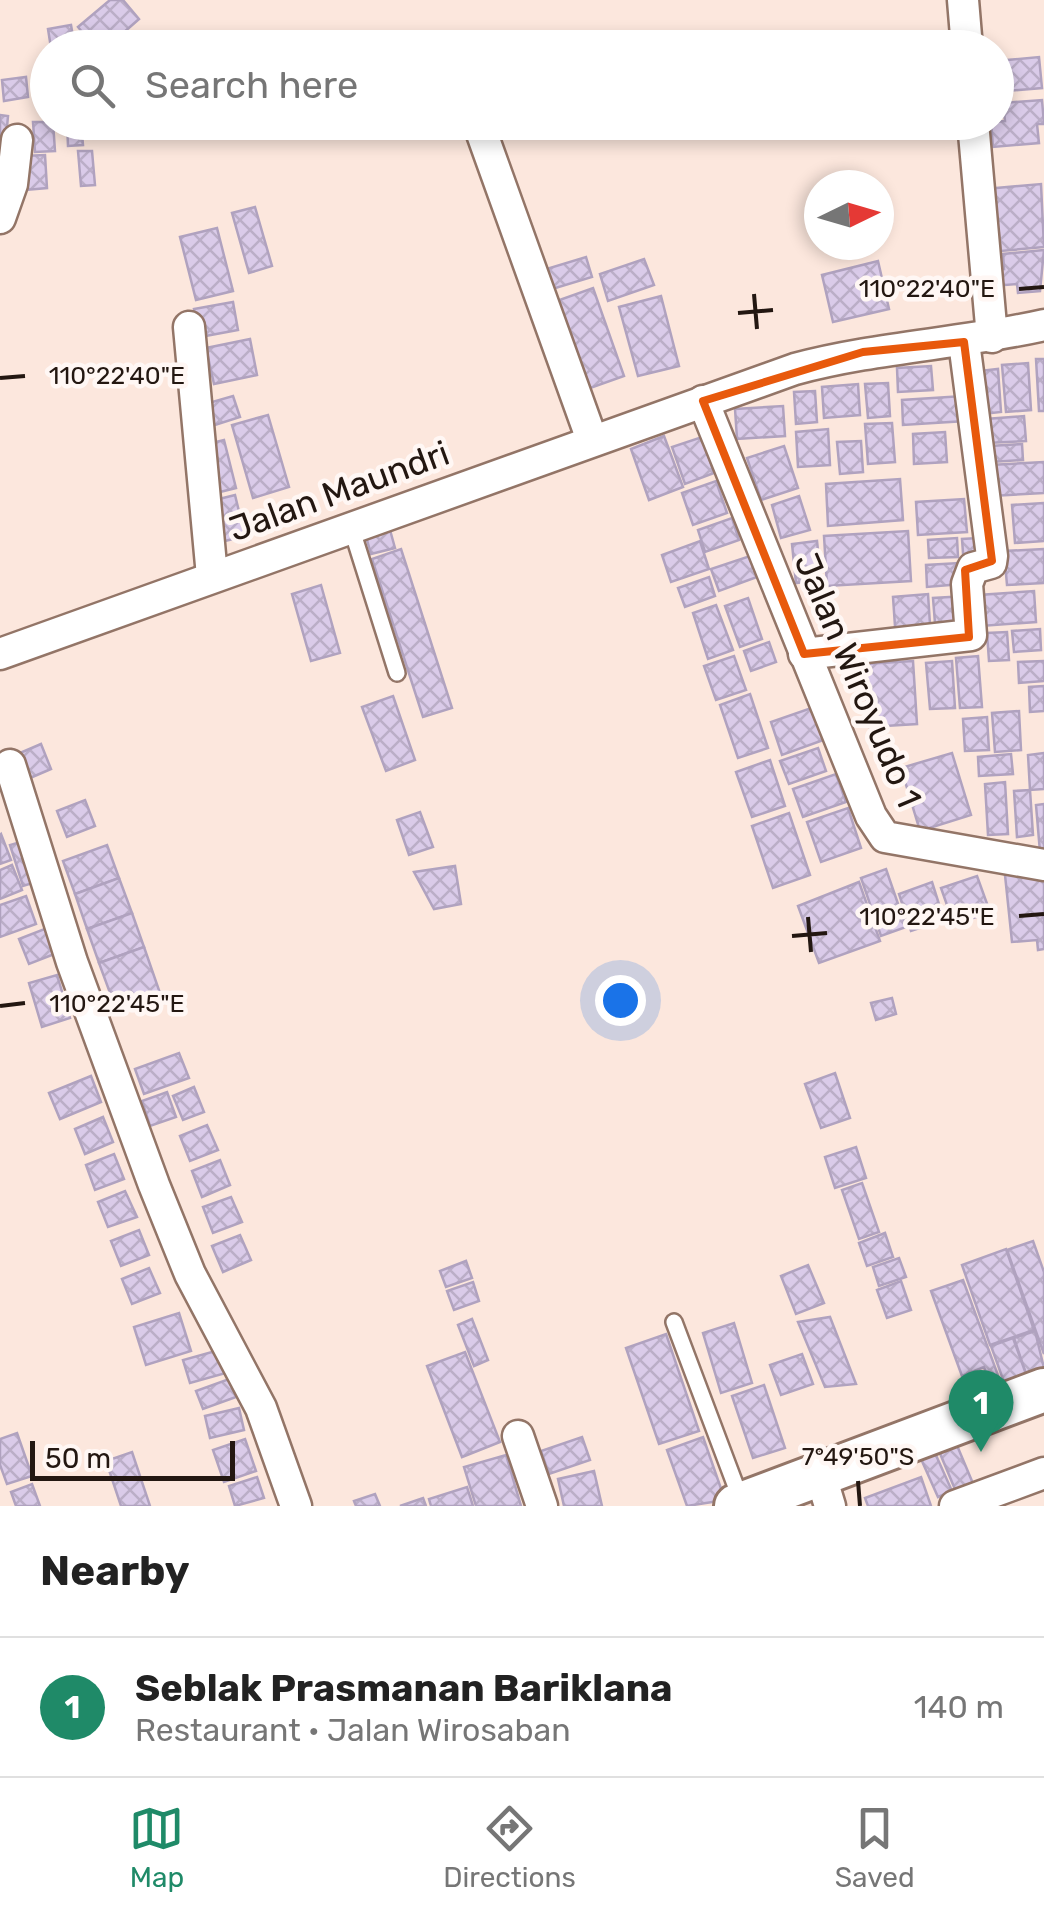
<!DOCTYPE html>
<html lang="en">
<head>
<meta charset="utf-8">
<style>
	:root { --surface:#fff; --page:#f6f6f6; --text:#222; --muted:#767676; --line:#e0e0e0; --accent:#1f8a68 }
	body { margin:0; font-family:Rubik,sans-serif; background:var(--page); color:var(--text) }
	.compass { position:absolute; left:804px; top:170px; width:90px; height:90px; border-radius:50%; background:var(--surface); box-shadow:0 5px 15px #0003; rotate:85deg }
	.scale { position:absolute; left:30px; bottom:25px; width:205px; box-sizing:border-box; padding-left:10px; border:5px solid #231711; border-top:0; font-size:28px; line-height:35px; white-space:nowrap; color:#231711; -webkit-text-stroke:8px #fff7f4; paint-order:stroke }
	.you { position:absolute; left:620px; top:1000px; width:35px; height:35px; margin:-25px; border:8px solid #fff; border-radius:50%; background:#1a73e8; box-shadow:0 0 0 15px #1a73e833 }
	.badge { display:grid; place-items:center; width:65px; height:65px; border-radius:50%; background:var(--accent); color:#fff; font-size:32px; font-weight:700 }
	.pin { position:absolute; translate:-50% -82px; filter:drop-shadow(0 2px 5px #0008) }
	.pin::after { content:''; position:absolute; top:52px; width:35px; height:30px; background:inherit; clip-path:polygon(0 0,100% 0,50% 100%) }
	.list { margin:0; padding:0; list-style:none }
	h2 { display:flex; justify-content:space-between; align-items:center; height:130px; margin:0; padding:0 40px; font-size:42px }
	h2 small { font-size:32px; font-weight:400; color:var(--muted) }
	.list li { display:grid; grid-template-columns:65px 1fr auto; gap:30px; align-items:center; box-sizing:border-box; height:140px; padding:0 40px; border-top:2px solid var(--line) }
	.list b { display:block; font-size:38px; white-space:nowrap }
	.list p { margin:0; font-size:32px; white-space:nowrap; color:var(--muted) }
	.list em { font-size:32px; font-style:normal; color:var(--muted) }
	.icon { flex:none; width:55px; height:55px; fill:none; stroke:currentColor; stroke-width:2; stroke-linecap:round; stroke-linejoin:round }
	.map { position:relative; flex:none; width:1044px; height:1506px; overflow:hidden }
	.search { position:absolute; background:var(--surface); box-shadow:0 5px 15px #0003; left:30px; right:30px; top:30px; height:110px; display:flex; align-items:center; gap:25px; box-sizing:border-box; padding:0 35px; border-radius:55px; color:var(--muted); font-size:38px }
	.sheet { height:270px; background:var(--surface) }
	nav { display:flex; justify-content:space-around; align-items:center; box-sizing:border-box; height:140px; border-top:2px solid var(--line); background:var(--surface); font-size:28px; color:var(--muted) }
	nav a { display:grid; justify-items:center; gap:5px }
	nav .on { color:var(--accent) }
	.map>svg:first-child { display:block }
	.building { fill:url(#building-cross-hatch); stroke:#b0a2bf; stroke-width:2.5 }
	.lines { fill:none; stroke-linecap:round; stroke-linejoin:round }
	.lane-casing { stroke:#937567; stroke-width:20 }
	.street-casing { stroke:#937567; stroke-width:35 }
	.secondary-casing { stroke:#937567; stroke-width:48 }
	.lane { stroke:#fff; stroke-width:15 }
	.street { stroke:#fff; stroke-width:30 }
	.secondary { stroke:#fff; stroke-width:42 }
	.marked { fill:none; stroke:#e8590c; stroke-width:8; stroke-linejoin:round }
	.ticks { fill:none; stroke:#231711; stroke-width:4 }
	.labels { text-anchor:middle; stroke-width:9; stroke-linejoin:round; paint-order:stroke }
	.street-label { font-size:35px; fill:#231711; stroke:#fff7f4 }
	.ticks-label { font-size:25px; text-anchor:middle; fill:#231711; stroke:#fff7f4; stroke-width:9; stroke-linejoin:round; paint-order:stroke }
</style>
</head>
<body>
<div class="map">
<svg width="1044" height="1506" viewBox="0 0 1044 1506">
	<defs>
		<pattern id="building-cross-hatch" width="8" height="8" patternUnits="userSpaceOnUse" patternTransform="scale(2.5)"><rect width="8" height="8" fill="#dacbe9"/><path d="M0 0l8 8M0 8l8-8" fill="none" stroke="#bbaec7"/></pattern>
	</defs>
	<rect width="100%" height="100%" fill="#fce7dd"/>
	<!-- building -->
	<g class="building">
		<path d="M110,0H123L139,19L106,48H95L78,27Z"/>
		<path d="M71,25L75,48H51L48,29Z"/>
		<path d="M1039,57L1042,88L996,92V61Z"/>
		<path d="M26,77L28,97L4,101L2,80Z"/>
		<path d="M1042,100L1044,124H1037L1039,143L993,147L991,122L1005,121L1003,103Z"/>
		<path d="M0,115L8,116L3,171H0Z"/>
		<path d="M33,122H53L55,151L35,152Z"/>
		<path d="M67,122H81L83,145L68,146Z"/>
		<path d="M78,151H92L95,185L81,186Z"/>
		<path d="M45,155L47,188L26,190L23,156Z"/>
		<path d="M1041,184L1044,247L1001,251L999,233H990L986,189Z"/>
		<path d="M255,207L272,266L249,273L232,213Z"/>
		<path d="M217,228L233,291L196,300L180,237Z"/>
		<path d="M1044,250L1040,291L1018,293L1017,284L993,286L991,270L1004,269L1003,254Z"/>
		<path d="M586,257L592,277L549,290L543,270Z"/>
		<path d="M644,259L654,285L608,301L600,274Z"/>
		<path d="M878,261L889,309L833,322L822,275Z"/>
		<path d="M593,288L624,376L582,391L551,303Z"/>
		<path d="M661,296L679,366L638,376L619,307Z"/>
		<path d="M233,302L238,330L200,337L194,309Z"/>
		<path d="M250,339L257,375L214,384L206,348Z"/>
		<path d="M1036,359H1044V411H1039Z"/>
		<path d="M1028,363L1031,410L1006,412L1002,365Z"/>
		<path d="M931,366L933,390L898,392L897,368Z"/>
		<path d="M998,369L1001,412L982,414L979,371Z"/>
		<path d="M888,383L890,416L868,418L865,384Z"/>
		<path d="M858,384L860,415L824,418L822,387Z"/>
		<path d="M815,391L817,422L796,424L794,392Z"/>
		<path d="M233,396L240,417L212,426L205,404Z"/>
		<path d="M963,396L965,421L903,425L902,400Z"/>
		<path d="M783,406L785,436L737,439L735,409Z"/>
		<path d="M268,415L289,487L253,498L232,425Z"/>
		<path d="M1024,416L1026,441L987,443L986,419Z"/>
		<path d="M892,423L895,462L868,464L865,424Z"/>
		<path d="M828,429L830,465L798,467L796,432Z"/>
		<path d="M945,432L947,462L914,464L913,434Z"/>
		<path d="M664,436L683,487L649,500L631,449Z"/>
		<path d="M702,437L714,473L685,484L672,447Z"/>
		<path d="M224,440L236,488L216,493L204,445Z"/>
		<path d="M861,441L863,472L840,474L837,442Z"/>
		<path d="M1022,444L1023,460L991,462L990,446Z"/>
		<path d="M784,446L798,488L761,500L747,458Z"/>
		<path d="M1044,462V493L992,496L990,465Z"/>
		<path d="M900,479L903,520L828,526L826,484Z"/>
		<path d="M716,481L727,513L693,525L682,493Z"/>
		<path d="M235,495L245,536L217,543L207,502Z"/>
		<path d="M799,496L810,530L781,538L772,505Z"/>
		<path d="M964,499L967,532L918,535L916,502Z"/>
		<path d="M1044,503V541L1015,543L1012,505Z"/>
		<path d="M732,518L739,540L705,552L698,530Z"/>
		<path d="M387,519L395,548L371,554L363,526Z"/>
		<path d="M908,531L911,581L827,586L824,536Z"/>
		<path d="M957,538L958,557L929,558L928,540Z"/>
		<path d="M978,538L979,566L964,567L962,539Z"/>
		<path d="M700,541L709,569L671,582L662,555Z"/>
		<path d="M817,541L821,580L796,583L792,544Z"/>
		<path d="M401,549L452,708L423,717L372,559Z"/>
		<path d="M1044,549V583L1007,585L1004,551Z"/>
		<path d="M750,556L757,577L719,591L711,569Z"/>
		<path d="M959,563L961,584L927,587L926,565Z"/>
		<path d="M709,577L715,596L685,607L678,588Z"/>
		<path d="M321,585L340,653L311,661L292,594Z"/>
		<path d="M1034,591L1036,622L981,626L979,595Z"/>
		<path d="M928,594L931,639L896,641L893,597Z"/>
		<path d="M966,596L969,634L936,636L933,598Z"/>
		<path d="M748,598L762,639L740,647L725,606Z"/>
		<path d="M716,605L733,650L708,659L693,613Z"/>
		<path d="M1040,629L1041,650L1014,652L1012,631Z"/>
		<path d="M1007,632L1009,660L989,661L987,633Z"/>
		<path d="M769,642L776,662L751,671L744,651Z"/>
		<path d="M734,656L746,690L716,700L704,666Z"/>
		<path d="M978,656L982,707L960,708L956,658Z"/>
		<path d="M913,661L917,724L869,727L864,664Z"/>
		<path d="M952,661L955,708L930,709L926,663Z"/>
		<path d="M1044,661V681L1019,683L1018,662Z"/>
		<path d="M1044,686V711L1030,712L1029,687Z"/>
		<path d="M750,694L768,748L738,758L720,705Z"/>
		<path d="M393,696L415,760L386,771L362,707Z"/>
		<path d="M817,706L829,738L782,755L771,722Z"/>
		<path d="M1019,711L1021,750L995,752L992,713Z"/>
		<path d="M987,717L989,750L965,751L963,719Z"/>
		<path d="M41,744L51,769L23,781L13,756Z"/>
		<path d="M818,748L826,771L789,784L780,761Z"/>
		<path d="M952,753L971,815L920,831L901,768Z"/>
		<path d="M1044,753V789L1030,790L1028,755Z"/>
		<path d="M1011,754L1013,774L979,776L978,757Z"/>
		<path d="M770,760L785,806L752,817L736,772Z"/>
		<path d="M836,774L846,802L803,817L793,789Z"/>
		<path d="M1005,782L1008,834L988,835L985,784Z"/>
		<path d="M1030,790L1033,835L1017,837L1014,791Z"/>
		<path d="M85,800L95,826L67,837L57,811Z"/>
		<path d="M1044,804V852H1040L1036,805Z"/>
		<path d="M848,808L861,848L821,862L807,822Z"/>
		<path d="M420,812L433,847L409,855L397,820Z"/>
		<path d="M789,813L810,875L773,888L752,826Z"/>
		<path d="M1,834L11,860L0,864V835Z"/>
		<path d="M24,841L36,882L23,886L10,845Z"/>
		<path d="M107,845L119,878L75,894L63,861Z"/>
		<path d="M12,865L22,890L0,899V870Z"/>
		<path d="M455,866L461,904L434,909L414,872Z"/>
		<path d="M886,869L906,927L881,936L861,878Z"/>
		<path d="M1044,871V949L1038,950L1037,940L1012,942L1005,875Z"/>
		<path d="M977,876L990,912L954,925L941,888Z"/>
		<path d="M119,878L132,913L87,929L75,894Z"/>
		<path d="M859,882L880,941L819,963L798,906Z"/>
		<path d="M932,882L944,920L911,931L899,894Z"/>
		<path d="M26,896L36,924L0,937V905Z"/>
		<path d="M132,913L144,947L99,963L87,929Z"/>
		<path d="M47,928L57,953L29,964L19,939Z"/>
		<path d="M144,947L161,996L117,1012L99,963Z"/>
		<path d="M57,975L70,1018L42,1027L29,983Z"/>
		<path d="M892,998L896,1014L876,1020L871,1003Z"/>
		<path d="M179,1053L189,1078L144,1094L135,1069Z"/>
		<path d="M835,1073L850,1118L821,1128L805,1084Z"/>
		<path d="M91,1076L101,1102L60,1119L49,1093Z"/>
		<path d="M194,1087L204,1112L183,1120L173,1096Z"/>
		<path d="M167,1092L176,1117L150,1126L142,1101Z"/>
		<path d="M103,1117L113,1142L85,1154L75,1129Z"/>
		<path d="M207,1125L218,1150L190,1161L180,1136Z"/>
		<path d="M856,1147L866,1178L835,1188L825,1157Z"/>
		<path d="M114,1154L124,1179L95,1190L86,1165Z"/>
		<path d="M220,1160L230,1185L202,1197L192,1171Z"/>
		<path d="M862,1183L879,1232L859,1239L842,1190Z"/>
		<path d="M125,1191L137,1217L108,1227L98,1202Z"/>
		<path d="M231,1197L242,1222L213,1233L203,1207Z"/>
		<path d="M139,1230L149,1255L121,1266L111,1241Z"/>
		<path d="M885,1233L893,1257L867,1266L859,1243Z"/>
		<path d="M240,1235L251,1260L223,1272L212,1246Z"/>
		<path d="M1033,1241L1044,1272V1354L1007,1250Z"/>
		<path d="M1006,1249L1034,1330L990,1345L962,1265Z"/>
		<path d="M899,1258L906,1277L879,1286L873,1267Z"/>
		<path d="M466,1261L472,1278L446,1287L440,1271Z"/>
		<path d="M808,1265L824,1303L796,1314L781,1276Z"/>
		<path d="M149,1268L160,1293L132,1304L122,1279Z"/>
		<path d="M963,1280L999,1378L989,1382L984,1367L962,1376L931,1291Z"/>
		<path d="M901,1281L911,1310L887,1318L877,1290Z"/>
		<path d="M473,1282L479,1301L454,1310L447,1291Z"/>
		<path d="M179,1313L191,1351L146,1365L134,1327Z"/>
		<path d="M830,1317L856,1384L825,1387L798,1322Z"/>
		<path d="M472,1319L488,1360L474,1366L458,1325Z"/>
		<path d="M734,1323L752,1383L721,1393L703,1333Z"/>
		<path d="M1035,1331L1044,1368L1026,1374L1014,1338Z"/>
		<path d="M666,1334L699,1431L659,1444L626,1348Z"/>
		<path d="M1013,1338L1026,1374L1004,1382L991,1346Z"/>
		<path d="M219,1350L226,1373L190,1383L183,1360Z"/>
		<path d="M465,1352L500,1442L462,1457L427,1366Z"/>
		<path d="M802,1354L813,1384L781,1395L770,1365Z"/>
		<path d="M229,1379L236,1397L203,1409L196,1391Z"/>
		<path d="M764,1385L785,1448L753,1458L732,1396Z"/>
		<path d="M239,1408L244,1430L210,1438L205,1416Z"/>
		<path d="M17,1433L32,1476L7,1484L0,1465V1439Z"/>
		<path d="M582,1437L590,1460L549,1474L541,1451Z"/>
		<path d="M703,1437L725,1500L687,1506L667,1450Z"/>
		<path d="M245,1439L256,1471L224,1482L213,1450Z"/>
		<path d="M956,1443L974,1486L957,1494L939,1451Z"/>
		<path d="M132,1452L150,1506H121L106,1461Z"/>
		<path d="M935,1453L952,1491L938,1497L921,1459Z"/>
		<path d="M506,1455L521,1506H476L464,1467Z"/>
		<path d="M594,1471L602,1506H564L558,1479Z"/>
		<path d="M257,1477L264,1498L235,1506L229,1486Z"/>
		<path d="M921,1477L931,1506H868L865,1498Z"/>
		<path d="M32,1484L40,1506H16L11,1492Z"/>
		<path d="M467,1487L473,1506H431L429,1499Z"/>
		<path d="M375,1494L380,1506H356L354,1501Z"/>
		<path d="M423,1498L426,1506H400Z"/>
	</g>
	<g class="lines">
		<!-- lane casing -->
		<g class="lane-casing">
			<g id="lane">
				<path d="M351,527L397,673"/>
				<path d="M674,1322L741,1500"/>
			</g>
		</g>
		<!-- street casing -->
		<g class="street-casing">
			<g id="street">
				<path d="M963,0L967,48"/>
				<path d="M973,122L992,337"/>
				<path d="M481,131L592,440"/>
				<path d="M0,218L12,184L17,140"/>
				<path d="M189,327L212,576"/>
				<path d="M703,401L871,816L885,837L1044,865"/>
				<path d="M0,654L795,369C877,347 961,344 1044,325"/>
				<path d="M804,654L971,635L967,584L973,568L991,563L992,556L964,342"/>
				<path d="M10,765L72,962L154,1185L190,1274L261,1408L296,1506"/>
				<path d="M518,1436L542,1506"/>
				<path d="M820,1473L830,1506"/>
				<path d="M955,1506L1044,1473"/>
			</g>
		</g>
		<!-- secondary casing -->
		<g class="secondary-casing">
			<path id="secondary" d="M736,1506L1044,1390"/>
		</g>
		<!-- lane -->
		<use href="#lane" class="lane"/>
		<!-- street -->
		<use href="#street" class="street"/>
		<!-- secondary -->
		<use href="#secondary" class="secondary"/>
	</g>
	<!-- marked area -->
	<path class="marked" d="M964,342L992,561L965,570L969,637L804,654L703,401L863,352Z"/>
	<!-- ticks -->
	<path class="ticks" d="M1019,289L1044,287M754,294L757,329M738,313L773,310M0,378L25,376M1019,916L1044,914M808,917L811,952M792,936L827,933M0,1006L25,1003M858,1481L860,1506"/>
	<g class="labels">
		<!-- street labels -->
		<g class="street-label">
			<text transform="translate(339 491) rotate(-20)" y="12">Jalan Maundri</text>
			<text transform="translate(858 680) rotate(67)" y="12">Jalan Wiroyudo 1</text>
		</g>
	</g>
	<g class="ticks-label">
		<text x="927" y="297">110°22'40"E</text>
		<text x="117" y="384">110°22'40"E</text>
		<text x="927" y="925">110°22'45"E</text>
		<text x="117" y="1012">110°22'45"E</text>
		<text x="858" y="1465">7°49'50"S</text>
	</g>
</svg>
<svg class="compass" viewBox="-18 -18 36 36"><path d="M0-13l5 13h-10z" fill="#e53935"/><path d="M0 13l5-13h-10z" fill="#767676"/></svg>
<div class="scale">50 m</div>
<div class="you"></div>
<div class="pin badge" style="left:981px;top:1452px">1</div>
<div class="search"><svg class="icon" aria-label="search" viewBox="0 0 24 24"><circle cx="10" cy="10" r="6"/><path d="M15 15l6 6"/></svg>Search here</div>
</div>
<section class="sheet">
<h2>Nearby<small></small></h2>
<ul class="list">
<li><span class="badge">1</span><div><b>Seblak Prasmanan Bariklana</b><p>Restaurant · Jalan Wirosaban</p></div><em>140 m</em></li>
</ul>
</section>
<nav>
<a class="on"><svg class="icon" aria-label="map" viewBox="0 0 24 24"><path d="M3 6l6-2 6 2 6-2v14l-6 2-6-2-6 2zM9 4v14M15 6v14"/></svg>Map</a>
<a><svg class="icon" aria-label="directions" viewBox="0 0 24 24"><path d="M12 3l9 9-9 9-9-9zM9 14v-3h6M13 9l2 2-2 2"/></svg>Directions</a>
<a><svg class="icon" aria-label="saved" viewBox="0 0 24 24"><path d="M7 4h10v16l-5-4-5 4z"/></svg>Saved</a>
</nav>
</body>
</html>
